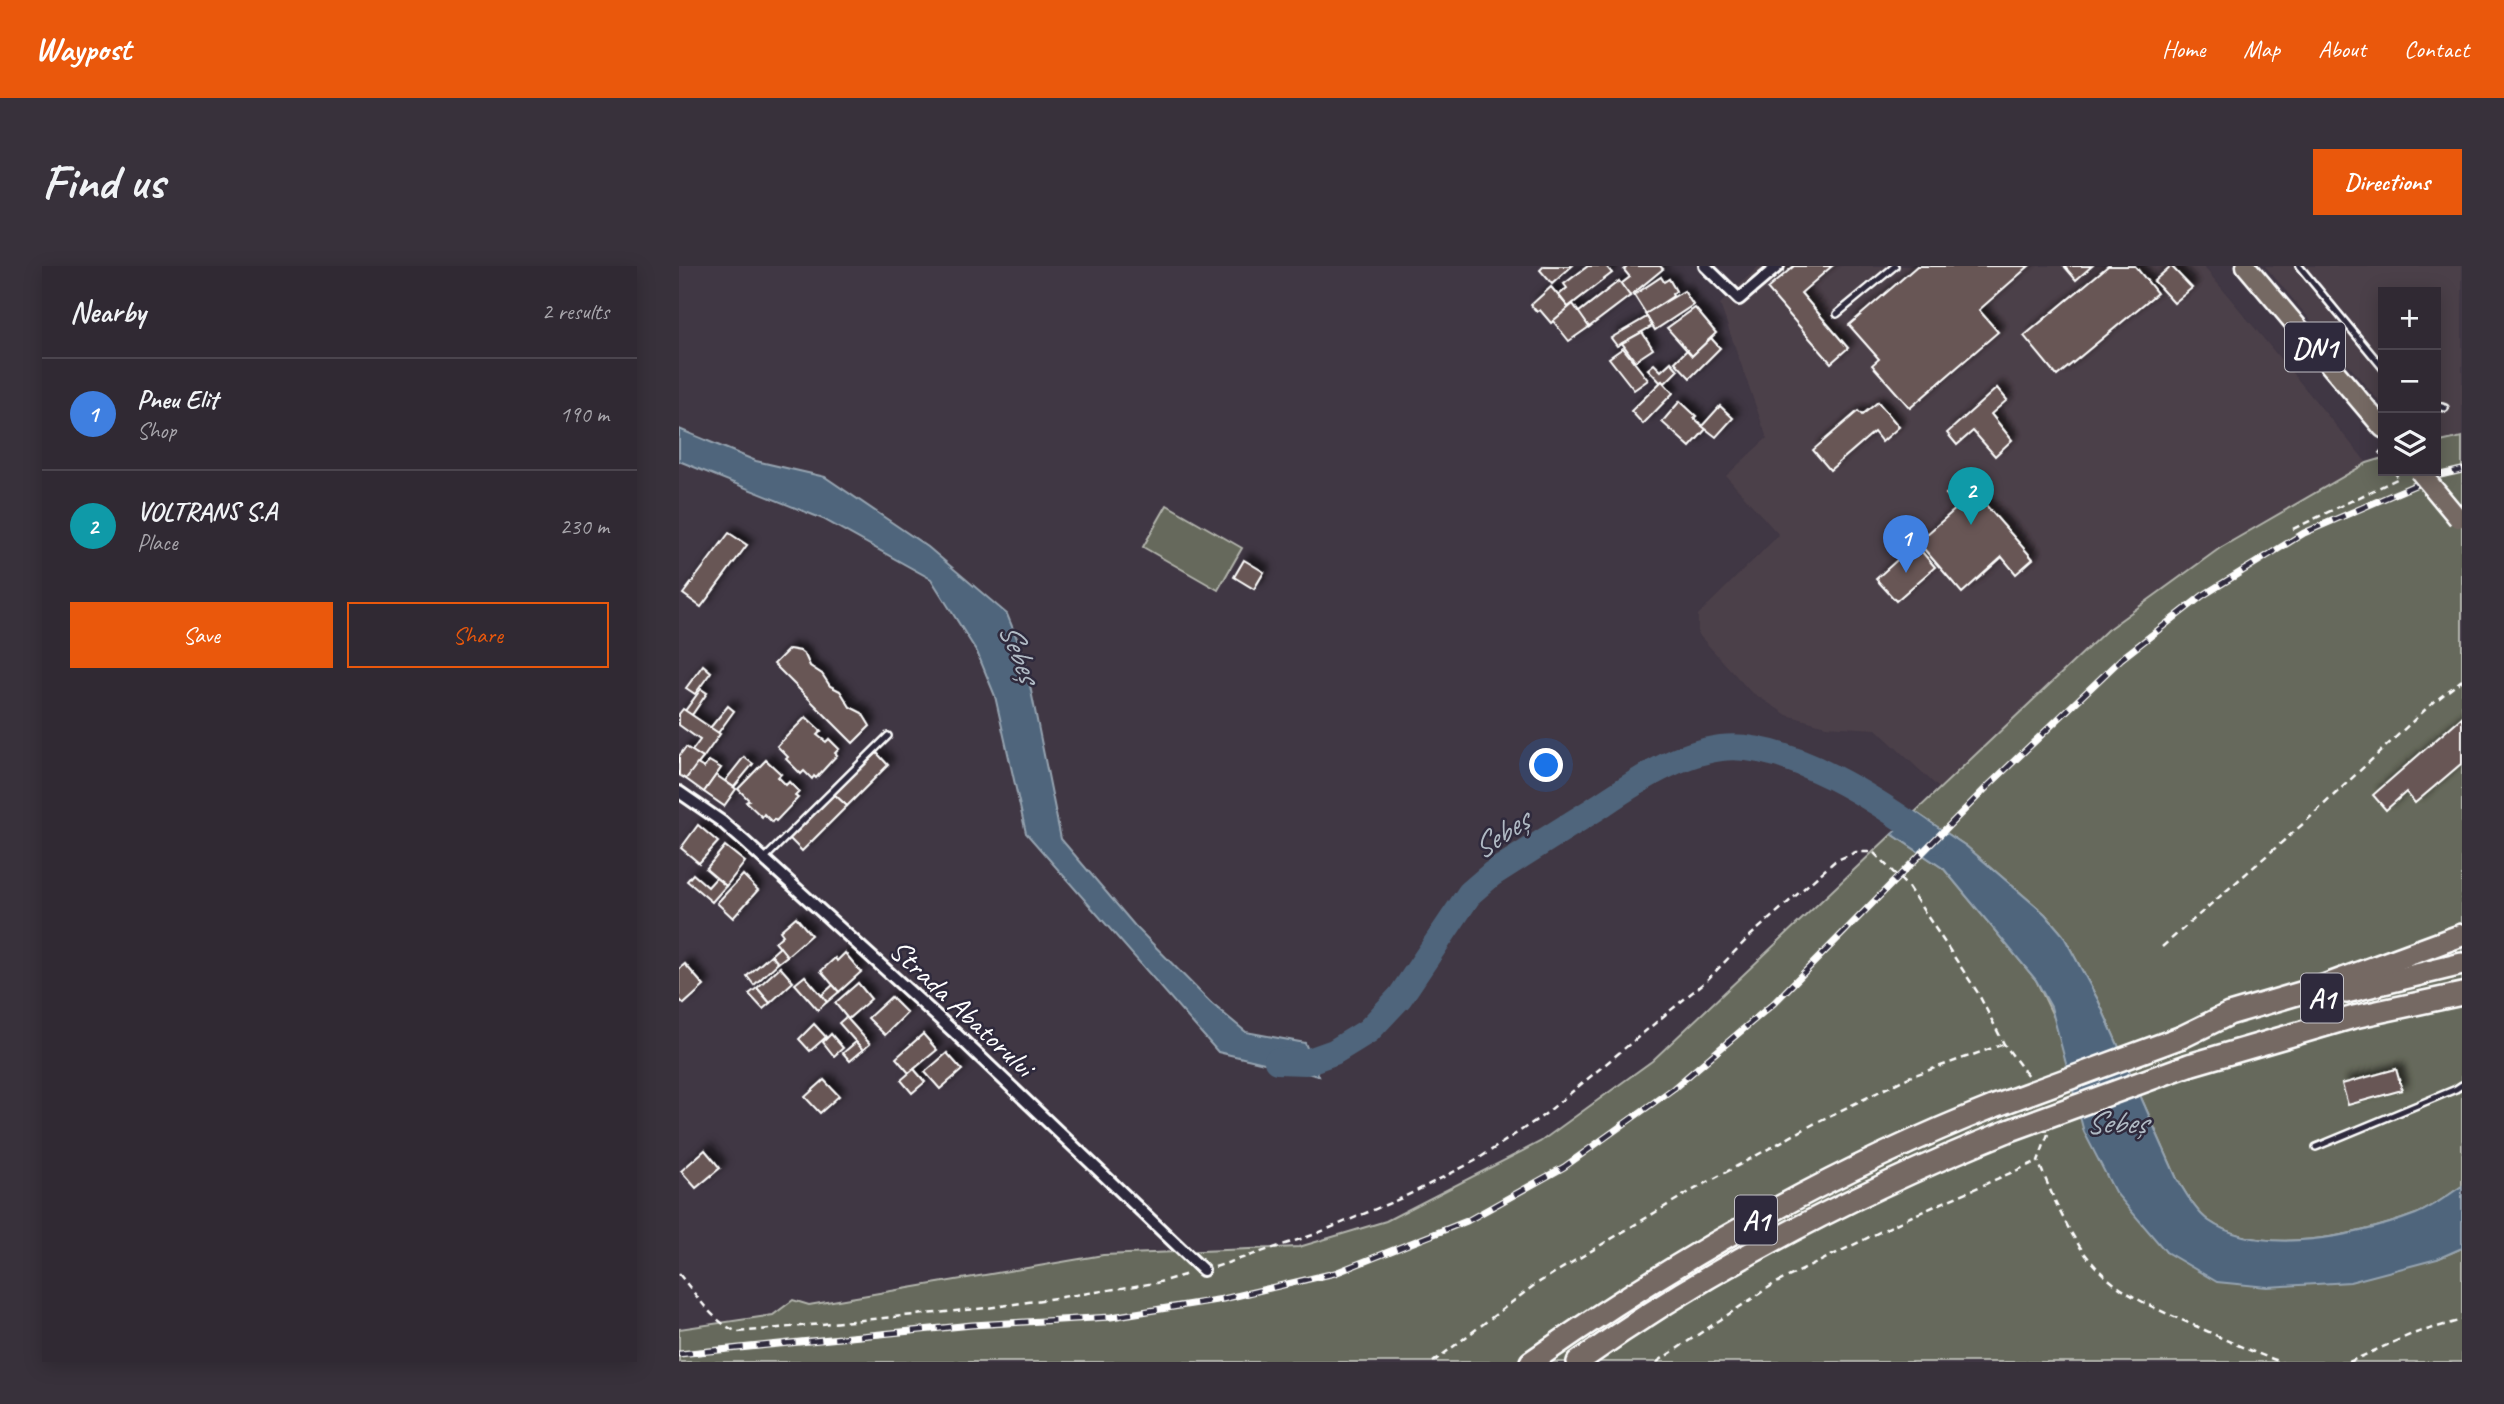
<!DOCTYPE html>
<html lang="en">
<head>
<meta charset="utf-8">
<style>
	:root { --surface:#302933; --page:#38313b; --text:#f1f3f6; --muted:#a8a6ac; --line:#4b454e; --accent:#ea580c }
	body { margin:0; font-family:Caveat,sans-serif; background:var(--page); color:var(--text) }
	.controls { position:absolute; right:21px; top:21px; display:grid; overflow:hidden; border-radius:0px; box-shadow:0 4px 18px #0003 }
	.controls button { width:63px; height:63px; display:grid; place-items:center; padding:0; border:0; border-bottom:2px solid var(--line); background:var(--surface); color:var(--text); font:35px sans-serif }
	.you { position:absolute; left:868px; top:500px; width:24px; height:24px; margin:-18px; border:5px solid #fff; border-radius:50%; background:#1a73e8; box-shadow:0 0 0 10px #1a73e833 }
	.badge { display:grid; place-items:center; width:46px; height:46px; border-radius:50%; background:var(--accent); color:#fff; font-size:23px; font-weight:700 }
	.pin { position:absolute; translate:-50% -58px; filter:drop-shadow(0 2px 4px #0008) }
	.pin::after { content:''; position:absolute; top:37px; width:24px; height:21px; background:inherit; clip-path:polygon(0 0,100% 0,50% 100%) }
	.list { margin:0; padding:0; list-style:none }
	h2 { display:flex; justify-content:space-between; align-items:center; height:91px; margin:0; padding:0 28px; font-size:30px }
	h2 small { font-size:23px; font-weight:400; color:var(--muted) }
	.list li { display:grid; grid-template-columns:46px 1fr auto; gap:21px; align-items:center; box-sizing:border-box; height:112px; padding:0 28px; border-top:2px solid var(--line) }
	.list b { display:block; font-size:26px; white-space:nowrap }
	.list p { margin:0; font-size:23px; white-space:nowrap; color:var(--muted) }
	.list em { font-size:23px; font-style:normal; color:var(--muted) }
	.actions { display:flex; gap:14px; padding:21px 28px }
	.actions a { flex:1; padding:16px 0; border:2px solid var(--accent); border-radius:0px; text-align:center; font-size:24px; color:var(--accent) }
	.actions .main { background:var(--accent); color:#fff }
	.icon { flex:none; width:38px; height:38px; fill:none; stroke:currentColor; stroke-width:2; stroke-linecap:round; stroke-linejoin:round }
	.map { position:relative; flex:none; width:1783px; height:1096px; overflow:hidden; border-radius:0px }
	header { display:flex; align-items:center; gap:42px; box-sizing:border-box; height:98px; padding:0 35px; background:var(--accent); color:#fff }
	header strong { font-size:33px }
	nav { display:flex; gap:38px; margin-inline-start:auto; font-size:24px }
	.intro { display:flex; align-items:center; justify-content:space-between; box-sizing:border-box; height:168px; padding:0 42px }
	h1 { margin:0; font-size:49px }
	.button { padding:18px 32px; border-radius:0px; background:var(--accent); color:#fff; font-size:24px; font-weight:700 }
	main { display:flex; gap:42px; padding:0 42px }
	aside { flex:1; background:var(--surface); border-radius:0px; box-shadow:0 4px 18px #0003 }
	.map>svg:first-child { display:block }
	.built { fill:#4c4049 }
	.green { fill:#66695b; stroke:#b2b4ad; stroke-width:2 }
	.water { fill:#4f657b; stroke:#95a3b0; stroke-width:2 }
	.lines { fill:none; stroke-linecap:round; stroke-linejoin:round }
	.river { stroke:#4f657b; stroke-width:26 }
	.building { fill:#675655; stroke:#fff; stroke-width:2; filter:url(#shadow) }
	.service-casing { stroke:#fff; stroke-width:10 }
	.minor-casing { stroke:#fff; stroke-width:16 }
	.primary-casing { stroke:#fff; stroke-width:23 }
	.motorway-casing { stroke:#fff; stroke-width:26 }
	.path { stroke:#fff; stroke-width:2.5; stroke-dasharray:7 5; stroke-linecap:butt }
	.service { stroke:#2f2a3d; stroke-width:5 }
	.minor { stroke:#2f2a3d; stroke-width:10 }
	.primary { stroke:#756964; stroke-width:18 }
	.motorway { stroke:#756964; stroke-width:21 }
	.rail-casing { stroke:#fff; stroke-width:7 }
	.rail { stroke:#2f2a3d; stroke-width:4.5; stroke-dasharray:13; stroke-linecap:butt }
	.primary-bridge-casing { stroke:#fff; stroke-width:23; stroke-linecap:butt }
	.motorway-bridge-casing { stroke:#fff; stroke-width:26; stroke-linecap:butt }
	.primary-bridge { stroke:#756964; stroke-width:18 }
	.motorway-bridge { stroke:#756964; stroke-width:21 }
	.labels { text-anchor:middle; stroke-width:5; stroke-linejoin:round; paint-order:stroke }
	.shield { fill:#2f2a3d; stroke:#c1bfc5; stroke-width:2 }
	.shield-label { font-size:28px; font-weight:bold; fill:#fff }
	.street-label { font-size:30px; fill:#fff; stroke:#2f2a3d }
	.water-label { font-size:32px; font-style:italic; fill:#b0bac4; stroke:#2f2a3d }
</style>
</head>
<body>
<header>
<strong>Waypost</strong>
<nav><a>Home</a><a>Map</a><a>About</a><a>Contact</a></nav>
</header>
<div class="intro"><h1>Find us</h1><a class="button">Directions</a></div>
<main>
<aside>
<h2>Nearby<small>2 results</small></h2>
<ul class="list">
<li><span class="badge" style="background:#3f7fe0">1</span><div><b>Pneu Elit</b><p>Shop</p></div><em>190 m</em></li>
<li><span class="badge" style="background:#0f9aa8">2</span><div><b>VOLTRANS S.A</b><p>Place</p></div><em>230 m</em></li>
</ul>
<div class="actions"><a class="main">Save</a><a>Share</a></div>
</aside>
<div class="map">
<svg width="1783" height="1096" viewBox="0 0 1783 1096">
	<defs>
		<filter id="shadow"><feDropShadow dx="6" dy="-6" stdDeviation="3.5" flood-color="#0009"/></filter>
	</defs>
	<rect width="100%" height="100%" fill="#403744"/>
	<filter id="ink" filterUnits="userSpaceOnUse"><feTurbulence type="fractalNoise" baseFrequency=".0143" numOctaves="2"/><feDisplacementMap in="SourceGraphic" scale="14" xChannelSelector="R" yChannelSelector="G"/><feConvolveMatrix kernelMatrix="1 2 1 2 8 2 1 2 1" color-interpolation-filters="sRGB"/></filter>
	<g filter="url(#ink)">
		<!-- built -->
		<g class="built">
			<path d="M1080,0H1524L1688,197L1541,282L1428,364L1261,523L1197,463L1147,460L1108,449L1071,425L1019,368V349L1100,269L1047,210L1088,172L1041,38Z"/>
			<path d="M1586,0H1783V171L1757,177V26H1704V140Z"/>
		</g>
		<!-- green -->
		<g class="green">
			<path d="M1783,171V920C1769,929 1753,942 1737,948C1681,969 1583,992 1530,955C1516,945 1507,927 1498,913L1419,734L1384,669L1366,648L1287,580L1236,546L1428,364L1541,282L1688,197L1704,192V205H1757V177Z"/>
			<path d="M488,239L563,282L539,324L464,281Z"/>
			<path d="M1213,568L1265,603L1357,714L1487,986L1758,993L1783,982V1096H0V1063L94,1049L114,1034L130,1039L424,989L620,981L707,955L861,876L973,795Z"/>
		</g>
		<!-- water -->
		<g class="water">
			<path d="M0,163L77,195L146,211L249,281L328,348L345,390L382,573L456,660L532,737L567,766L626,777L640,810L539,786L347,567L316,430L298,386L252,313L144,253L0,195Z"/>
			<path d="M1236,546L1287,580L1366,648L1384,669L1419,734L1498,913C1507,927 1516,945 1530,955C1583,992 1682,969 1737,948C1753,942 1769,929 1783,920V982L1758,993L1671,1016L1588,1021L1538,1016L1487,986L1436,926L1405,866L1372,741L1357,714L1265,603L1213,568Z"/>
		</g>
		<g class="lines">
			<!-- river -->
			<path class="river" d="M598,795L627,796L655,786L689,765L721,731L791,627L813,608C846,587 879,566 913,545C951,520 995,488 1042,482C1108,474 1203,537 1254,575"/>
		</g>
		<!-- building -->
		<g class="building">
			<path d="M865,0H893L873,18L861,4Z"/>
			<path d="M909,0H927L933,7L889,41L880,29L888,22L885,18Z"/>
			<path d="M949,0H981L984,3L951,30L942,18L951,11L945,4Z"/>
			<path d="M1115,0H1153L1122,27L1169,82L1152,97L1088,23Z"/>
			<path d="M1238,0H1350L1300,44L1319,66L1231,142L1193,99L1200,93L1170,59Z"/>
			<path d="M1385,0H1413L1397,14Z"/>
			<path d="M1429,0H1456L1478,27L1378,110L1345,70Z"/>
			<path d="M1492,0L1513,22L1495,37L1475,15Z"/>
			<path d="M982,11L985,16L990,13L997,25L993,28L994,30L967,48L955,29Z"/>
			<path d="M940,15L951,30L910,61L899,47Z"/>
			<path d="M872,21L890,42L872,57L861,44L858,46L852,39Z"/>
			<path d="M1005,25L1014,39L976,64L966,48Z"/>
			<path d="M894,38L910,61L890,75L874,55Z"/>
			<path d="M1016,42L1037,67L1013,90L988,62Z"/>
			<path d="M968,51L973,60L938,80L932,72Z"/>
			<path d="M963,66L974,83L956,95L943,77Z"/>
			<path d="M1032,72L1041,82L1011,112L996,96L1008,84L1013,90Z"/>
			<path d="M944,82L969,114L955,124L930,92Z"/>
			<path d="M992,96L999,104L985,118L983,115L981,116L969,103L975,98L982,105Z"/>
			<path d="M983,115L994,127L964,158L952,145Z"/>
			<path d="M1318,122L1328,134L1312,148L1333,174L1316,190L1294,165L1278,179L1268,167Z"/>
			<path d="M1001,135L1017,150L1015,152L1027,163L1011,181L983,156Z"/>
			<path d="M1199,136L1220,161L1203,176L1195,166L1151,204L1134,184L1179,145L1183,149Z"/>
			<path d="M1041,140L1054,152L1037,171L1023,160Z"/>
			<path d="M1284,213L1354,293L1337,308L1323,291L1283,327L1239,276L1279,241L1267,228Z"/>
			<path d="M50,267L68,279L22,341L4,328Z"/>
			<path d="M1236,278L1256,301L1217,335L1197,313Z"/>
			<path d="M565,294L585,306L575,323L555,311Z"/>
			<path d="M110,383L121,385L126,389L131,400L143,408L151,420L161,425L171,441L183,447L191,460L174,477L95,398Z"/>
			<path d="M24,399L32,406L16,428L7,422Z"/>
			<path d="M22,423L28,427L13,449L6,445Z"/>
			<path d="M49,440L55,445L39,467L31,462Z"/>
			<path d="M4,443L41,468L24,492L13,485L21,474L0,459V448Z"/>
			<path d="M127,451L142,465L138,469L147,476L150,473L160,483L156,487L158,489L137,512L135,510L133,513L125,505L122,508L107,493L109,491L98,480Z"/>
			<path d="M1783,451V497L1736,537L1727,526L1707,544L1694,529Z"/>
			<path d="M7,481L24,492L7,513L0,509V490Z"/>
			<path d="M198,487L209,499L168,540L155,528Z"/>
			<path d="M65,491L74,498L55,521L46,515Z"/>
			<path d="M87,494L102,508L99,511L107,519L110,516L120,526L116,530L119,532L97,555L95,553L93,556L85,548L83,551L67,536L70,534L59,523Z"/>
			<path d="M30,495L42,502L25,526L7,513L18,498L25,502Z"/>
			<path d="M37,509L57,523L45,540L25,526Z"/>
			<path d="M155,528L168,540L123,585L110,572Z"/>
			<path d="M19,559L39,576L20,597L2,582Z"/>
			<path d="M46,580L66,596L47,620L27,603Z"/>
			<path d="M14,608L29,621L37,612L47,620L33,636L8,615Z"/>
			<path d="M64,609L79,624L54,652L38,637Z"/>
			<path d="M117,651L132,669L108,690L96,676L104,669L101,665Z"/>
			<path d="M101,681L108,690L99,697L92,689Z"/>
			<path d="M166,687L182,706L160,726L142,705L156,692L158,695Z"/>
			<path d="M92,689L99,697L75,719L68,710Z"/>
			<path d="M6,698L25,720L5,738L0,733V703Z"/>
			<path d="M101,701L114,716L91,737L78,722Z"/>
			<path d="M126,710L148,736L139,744L116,718Z"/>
			<path d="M179,717L192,733L169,753L156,737Z"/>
			<path d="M154,719L160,726L148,736L143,729Z"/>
			<path d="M78,722L91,737L84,743L70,728Z"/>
			<path d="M212,731L228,747L206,769L189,752Z"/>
			<path d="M167,751L191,778L184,784L160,757Z"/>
			<path d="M135,758L147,771L131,785L120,773Z"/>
			<path d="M152,768L164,782L155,790L144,776Z"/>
			<path d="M244,768L258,784L230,807L217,792Z"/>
			<path d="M177,776L184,784L171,795L164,787Z"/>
			<path d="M268,787L283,804L261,823L246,806Z"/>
			<path d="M235,803L246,816L233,827L222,814Z"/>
			<path d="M1717,803L1723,824L1669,839L1663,818Z"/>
			<path d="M145,814L160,830L141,847L126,831Z"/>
			<path d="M26,884L41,902L17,922L2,905Z"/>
		</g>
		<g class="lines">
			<!-- service casing -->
			<g class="service-casing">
				<g id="service">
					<path d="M1620,0L1704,102"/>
					<path d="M1158,48L1216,0"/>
					<path d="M1757,139L1766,142"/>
					<path d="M85,593L209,470"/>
					<path d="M1637,881L1777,823L1783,819"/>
				</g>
			</g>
			<!-- minor casing -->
			<g class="minor-casing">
				<g id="minor">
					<path d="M1026,0L1060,33L1099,0"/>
					<path d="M0,526L42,555L65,575L274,765L524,1004"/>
				</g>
			</g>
			<!-- primary casing -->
			<g class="primary-casing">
				<path id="primary" d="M1567,0L1704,162"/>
			</g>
			<!-- motorway casing -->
			<g class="motorway-casing">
				<g id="motorway">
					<path d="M1667,726L1783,698"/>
					<path d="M1503,771L1550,748L1642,721L1783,669"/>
					<path d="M1510,799L1675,751L1783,728"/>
					<path d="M852,1096C997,994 1151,905 1316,840"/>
					<path d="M899,1096C1032,1001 1178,926 1329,865"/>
				</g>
			</g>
			<!-- path -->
			<g class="path">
				<path d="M1704,183L1701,186L1704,191"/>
				<path d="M1614,263L1720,212L1714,205"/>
				<path d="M1483,681L1625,557L1749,441L1783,414"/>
				<path d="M1369,868L1359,895C1374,931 1391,974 1418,1002C1445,1031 1484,1046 1519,1061C1547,1074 1574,1087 1603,1096"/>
				<path d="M536,1001L634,969L723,932L796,895L865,849L1027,715L1071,670L1156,595L1177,586H1194L1229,621L1299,727L1325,778L1349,810"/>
				<path d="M0,1008C17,1028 34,1057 59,1066L308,1042L477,1017L509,1008"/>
				<path d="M754,1096L857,1018L1007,928L1142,854L1230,811L1325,778"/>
				<path d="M978,1096L1095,1018L1231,951L1359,895"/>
				<path d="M1670,1096L1733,1068L1783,1054"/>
			</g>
			<!-- service -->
			<use href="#service" class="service"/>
			<!-- minor -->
			<use href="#minor" class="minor"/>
			<!-- primary -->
			<use href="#primary" class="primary"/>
			<!-- motorway -->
			<use href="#motorway" class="motorway"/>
			<!-- rail casing -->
			<g class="rail-casing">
				<path id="rail" d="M0,1088L293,1059L432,1051L544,1033L656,1007L788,955L885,901L995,822L1095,737L1309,520L1442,393L1523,330L1625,267L1757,210L1783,204"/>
			</g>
			<!-- rail -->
			<use href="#rail" class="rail"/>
			<!-- primary-bridge casing -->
			<g class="primary-bridge-casing">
				<path id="primary-bridge" d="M1740,205L1779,252"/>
			</g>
			<!-- motorway-bridge casing -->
			<g class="motorway-bridge-casing">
				<g id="motorway-bridge">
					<path d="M1316,840L1503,771"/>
					<path d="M1329,865L1510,799"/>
				</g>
			</g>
			<!-- primary-bridge -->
			<use href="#primary-bridge" class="primary-bridge"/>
			<!-- motorway-bridge -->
			<use href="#motorway-bridge" class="motorway-bridge"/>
		</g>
	</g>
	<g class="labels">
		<!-- shield labels -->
		<g class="shield">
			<rect x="1606" y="56.5" width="60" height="49" rx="5"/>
			<rect x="1622" y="707.5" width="42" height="49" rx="5"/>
			<rect x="1056" y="929.5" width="42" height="49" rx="5"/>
		</g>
		<g class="shield-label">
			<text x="1636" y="91">DN1</text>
			<text x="1643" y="742">A1</text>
			<text x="1077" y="964">A1</text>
		</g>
		<!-- street labels -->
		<g class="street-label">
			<text transform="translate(283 742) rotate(43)" y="10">Strada Abatorului</text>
		</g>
		<!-- water labels -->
		<g class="water-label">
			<text transform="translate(341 386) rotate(68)" y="11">Sebeș</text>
			<text transform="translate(821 568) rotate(-34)" y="11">Sebeș</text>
			<text x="1437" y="867">Sebeș</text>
		</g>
	</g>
</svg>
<div class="controls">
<button>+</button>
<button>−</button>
<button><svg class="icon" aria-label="layers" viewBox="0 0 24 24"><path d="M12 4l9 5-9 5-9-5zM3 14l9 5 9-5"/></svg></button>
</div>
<div class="you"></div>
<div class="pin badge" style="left:1227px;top:307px;background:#3f7fe0">1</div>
<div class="pin badge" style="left:1292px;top:259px;background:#0f9aa8">2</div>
</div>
</main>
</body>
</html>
